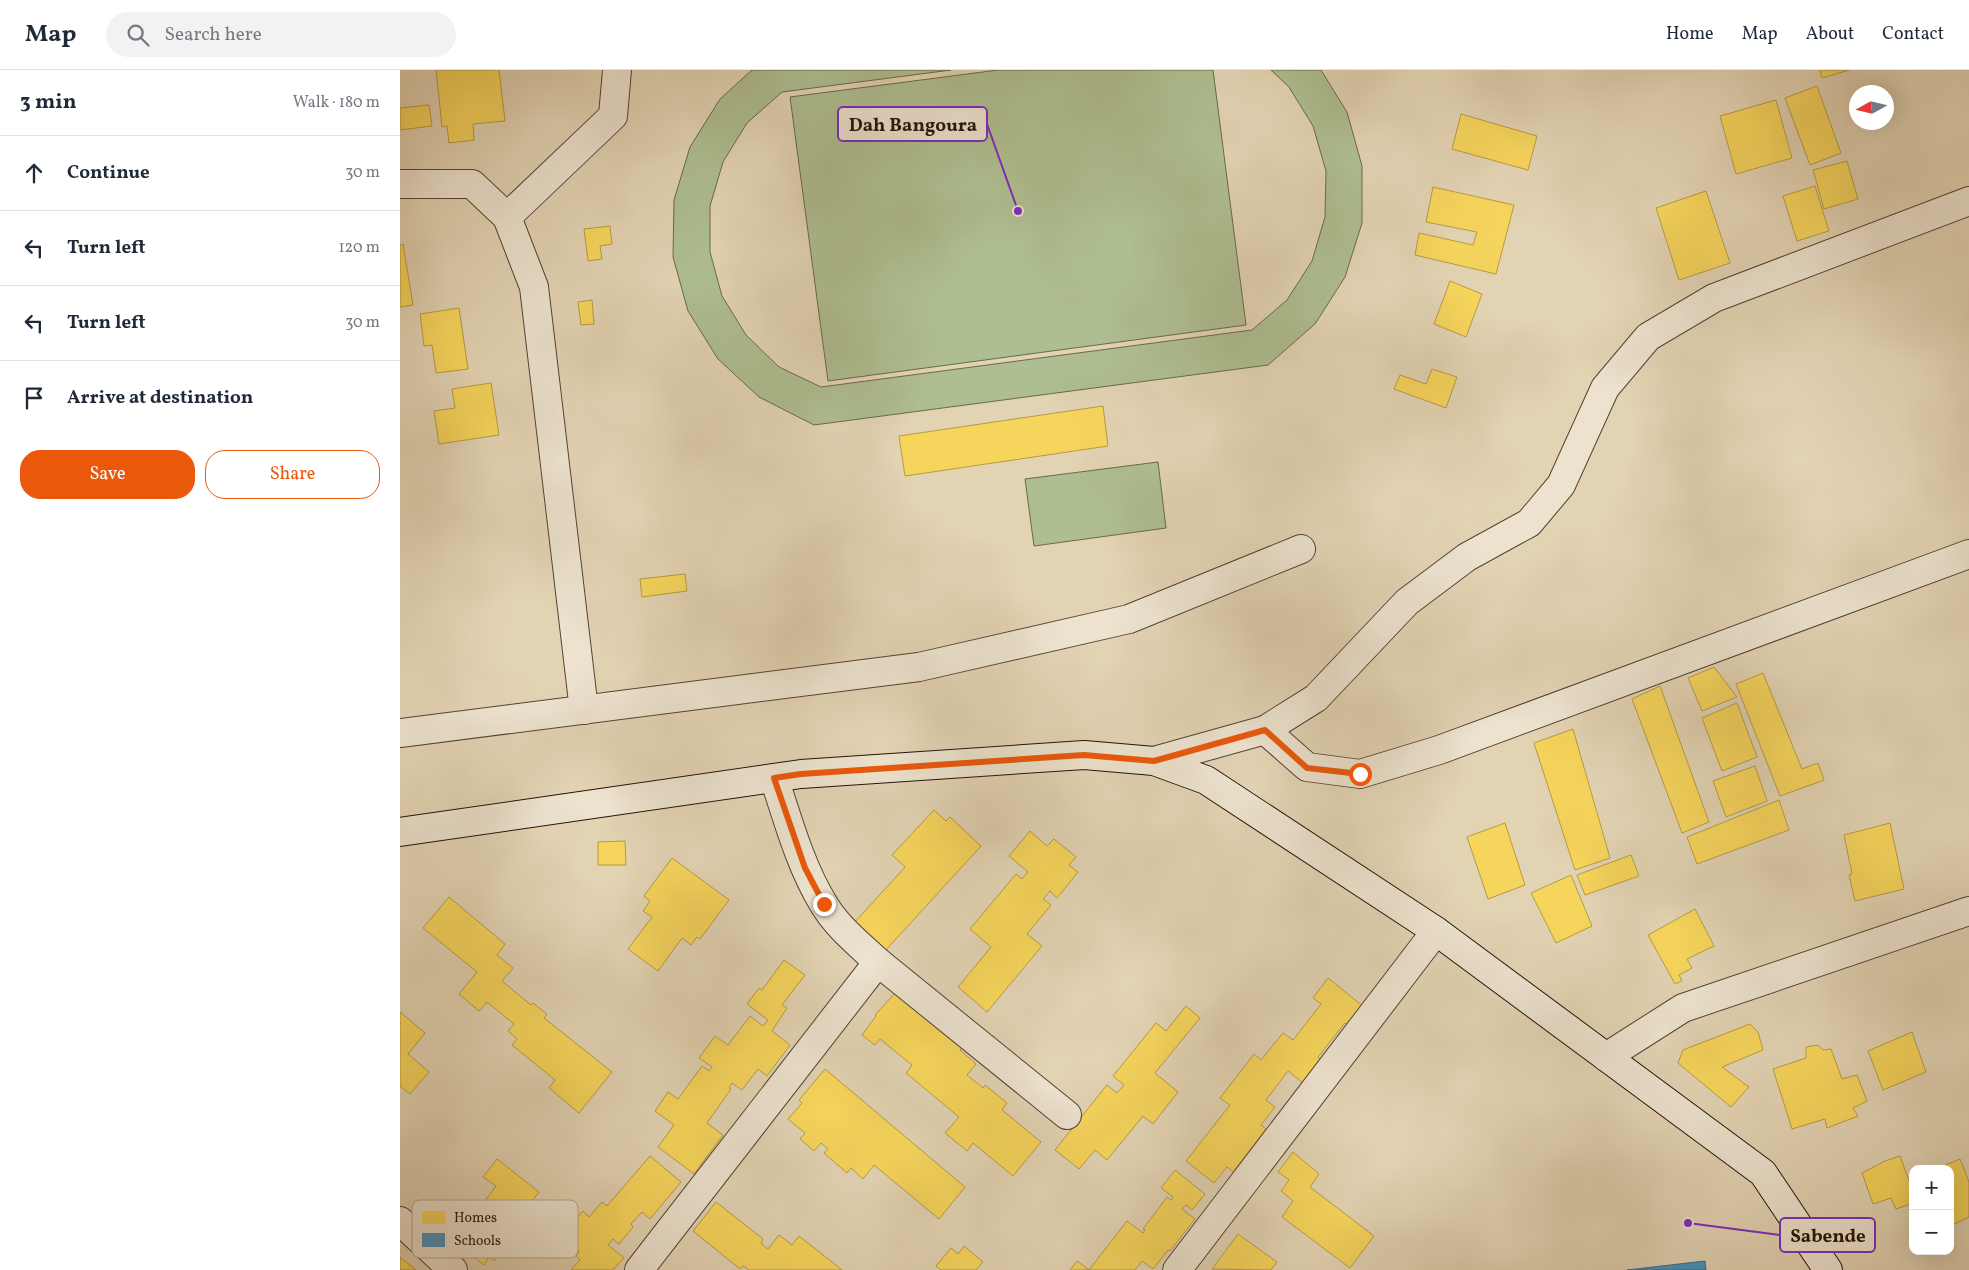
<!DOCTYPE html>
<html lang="en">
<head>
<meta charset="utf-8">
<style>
	:root { --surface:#fff; --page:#f2f2f3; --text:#1f2937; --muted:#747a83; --line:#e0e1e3; --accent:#ea580c }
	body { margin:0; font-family:Vollkorn,serif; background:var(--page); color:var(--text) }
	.controls { position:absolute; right:15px; bottom:15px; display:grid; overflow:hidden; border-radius:10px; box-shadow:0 5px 20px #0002 }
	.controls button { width:45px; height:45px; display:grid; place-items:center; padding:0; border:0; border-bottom:1px solid var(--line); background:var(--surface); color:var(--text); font:25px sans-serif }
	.compass { position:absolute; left:1449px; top:15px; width:45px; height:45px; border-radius:50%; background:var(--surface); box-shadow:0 5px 20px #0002; rotate:262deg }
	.stop { position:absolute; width:15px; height:15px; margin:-11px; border:4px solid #ea580c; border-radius:50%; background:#fff }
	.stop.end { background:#ea580c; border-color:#fff; box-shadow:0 1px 5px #0008 }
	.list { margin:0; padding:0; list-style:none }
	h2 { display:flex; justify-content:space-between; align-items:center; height:65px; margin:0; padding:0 20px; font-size:21px }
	h2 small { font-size:16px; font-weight:400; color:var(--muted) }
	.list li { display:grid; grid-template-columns:32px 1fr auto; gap:15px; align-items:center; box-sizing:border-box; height:75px; padding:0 20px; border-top:1px solid var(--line) }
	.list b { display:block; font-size:19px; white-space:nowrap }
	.list em { font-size:16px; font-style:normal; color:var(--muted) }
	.actions { display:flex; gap:10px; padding:15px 20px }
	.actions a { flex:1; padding:11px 0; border:1px solid var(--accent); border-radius:20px; text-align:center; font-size:18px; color:var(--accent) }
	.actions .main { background:var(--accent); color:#fff }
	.icon { flex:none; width:28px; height:28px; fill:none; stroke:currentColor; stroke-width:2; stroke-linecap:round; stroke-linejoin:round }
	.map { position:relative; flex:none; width:1569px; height:1200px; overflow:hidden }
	header { display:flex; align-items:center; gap:30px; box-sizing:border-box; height:70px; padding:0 25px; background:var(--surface); border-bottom:1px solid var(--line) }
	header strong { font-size:24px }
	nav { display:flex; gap:28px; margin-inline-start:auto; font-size:18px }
	.search { width:350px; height:45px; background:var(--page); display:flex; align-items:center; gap:12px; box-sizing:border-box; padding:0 18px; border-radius:28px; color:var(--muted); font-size:19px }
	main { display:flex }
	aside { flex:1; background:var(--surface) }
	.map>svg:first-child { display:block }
	.green { fill:#aebe90; stroke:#6a684e }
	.homes { fill:#f6d55c; stroke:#b79a44 }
	.schools { fill:#4393c3; stroke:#3a6c8c }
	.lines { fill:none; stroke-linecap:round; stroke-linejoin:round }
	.minor-casing { stroke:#544235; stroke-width:30 }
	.secondary-casing { stroke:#25120b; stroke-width:30 }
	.minor { stroke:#ece2ce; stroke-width:28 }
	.secondary { stroke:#ece2ce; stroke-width:28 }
	.route { stroke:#ea580c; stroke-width:6 }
	.key { fill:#ece2ce; stroke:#b0a494; stroke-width:1 }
	.key-label { font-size:14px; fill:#25120b }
	.leader { fill:none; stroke:#7b2cbf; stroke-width:2 }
	.callout-dot { fill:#7b2cbf; stroke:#ece2ce; stroke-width:2 }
	.callout { fill:#ece2ce; stroke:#7b2cbf; stroke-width:2 }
	.callout-label { font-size:19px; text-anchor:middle; font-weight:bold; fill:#25120b }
</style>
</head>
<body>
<header>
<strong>Map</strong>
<div class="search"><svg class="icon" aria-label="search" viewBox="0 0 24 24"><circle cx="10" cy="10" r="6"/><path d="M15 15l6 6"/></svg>Search here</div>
<nav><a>Home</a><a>Map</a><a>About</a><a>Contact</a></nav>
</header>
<main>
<aside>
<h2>3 min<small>Walk · 180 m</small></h2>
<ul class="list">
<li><svg class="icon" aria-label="ahead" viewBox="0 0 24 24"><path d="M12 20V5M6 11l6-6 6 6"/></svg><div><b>Continue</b></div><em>30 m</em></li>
<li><svg class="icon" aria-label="left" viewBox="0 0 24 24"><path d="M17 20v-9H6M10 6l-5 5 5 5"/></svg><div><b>Turn left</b></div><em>120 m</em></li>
<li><svg class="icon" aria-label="left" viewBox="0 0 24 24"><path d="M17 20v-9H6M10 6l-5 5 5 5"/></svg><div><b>Turn left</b></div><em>30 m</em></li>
<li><svg class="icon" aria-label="arrive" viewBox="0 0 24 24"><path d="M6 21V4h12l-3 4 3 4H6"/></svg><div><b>Arrive at destination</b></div></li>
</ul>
<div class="actions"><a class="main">Save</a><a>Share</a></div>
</aside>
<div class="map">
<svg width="1569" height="1200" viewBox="0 0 1569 1200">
	<rect width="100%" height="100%" fill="#e2d3b3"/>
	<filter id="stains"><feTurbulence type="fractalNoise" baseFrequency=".004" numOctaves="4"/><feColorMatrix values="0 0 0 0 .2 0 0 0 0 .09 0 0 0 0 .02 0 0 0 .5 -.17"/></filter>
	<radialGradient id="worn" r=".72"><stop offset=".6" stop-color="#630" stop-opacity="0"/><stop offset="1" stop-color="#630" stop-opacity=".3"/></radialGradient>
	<!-- green -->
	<g class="green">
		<path d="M352,0H551L382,22L347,53L323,92L310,136V182L322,226L346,265L379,297L421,317L852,260L887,230L912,191L925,147L926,101L913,56L889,17L871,0H921L947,42L962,96V153L945,207L915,254L868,295L414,355L359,327L318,289L288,241L273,187L274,130L290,77L320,29Z"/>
		<path d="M598,0H813L846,255L428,311L390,27Z"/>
		<path d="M758,392L766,458L634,476L625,409Z"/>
	</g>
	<!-- homes -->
	<g class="homes">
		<path d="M36,0H99L105,51L73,54L74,70L49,73L47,56L42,57Z"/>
		<path d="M1420,0H1449L1422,8Z"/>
		<path d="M1417,16L1441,83L1410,95L1385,28Z"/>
		<path d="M1376,30L1392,88L1336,104L1320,46Z"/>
		<path d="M29,35L32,56L0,60V38Z"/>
		<path d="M1061,44L1137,66L1128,100L1052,79Z"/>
		<path d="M1447,91L1458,129L1424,139L1413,100Z"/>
		<path d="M1415,116L1429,161L1397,171L1383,126Z"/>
		<path d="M1033,117L1114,135L1096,204L1015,185L1019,163L1073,175L1077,162L1026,152Z"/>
		<path d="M1306,121L1330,193L1279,210L1256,138Z"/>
		<path d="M210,156L212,174L200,176L202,189L188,191L184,159Z"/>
		<path d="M3,174L13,235L0,237V175Z"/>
		<path d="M1050,211L1082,224L1066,267L1034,254Z"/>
		<path d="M192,230L194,254L181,255L178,232Z"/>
		<path d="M59,238L68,299L36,303L32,275L24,276L20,244Z"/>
		<path d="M1032,299L1057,307L1046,338L994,319L1000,305L1026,314Z"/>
		<path d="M91,313L99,365L39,374L34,341L55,338L52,319Z"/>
		<path d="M703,336L708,376L505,406L499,366Z"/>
		<path d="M285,504L287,521L242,527L240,509Z"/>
		<path d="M1314,597L1337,627L1302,641L1288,608Z"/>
		<path d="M1363,603L1402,699L1418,693L1424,710L1380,726L1336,614Z"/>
		<path d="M1260,616L1309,752L1282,763L1232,629Z"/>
		<path d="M1337,633L1357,687L1322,701L1302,648Z"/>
		<path d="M1173,659L1210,788L1175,800L1134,673Z"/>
		<path d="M1355,696L1367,731L1326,747L1313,711Z"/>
		<path d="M1379,730L1389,760L1297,794L1287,767Z"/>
		<path d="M534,740L546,751L550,747L581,776L485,881L454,853L505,797L492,785Z"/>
		<path d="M1105,753L1125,815L1088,829L1067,767Z"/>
		<path d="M1490,753L1504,819L1455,831L1449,805L1452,804L1444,765Z"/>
		<path d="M630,761L647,776L654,769L676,787L669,795L678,802L657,828L650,821L643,829L651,835L627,864L642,876L587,942L558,917L591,877L570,859L616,804L622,809L628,802L609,786Z"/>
		<path d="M225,771L226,795H198V772Z"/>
		<path d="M1231,785L1239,806L1185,825L1177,805Z"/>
		<path d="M272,788L329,830L300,869L297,867L291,875L282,868L258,901L228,879L252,847L243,841L250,831L244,826Z"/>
		<path d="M1171,805L1192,856L1156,873L1131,823Z"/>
		<path d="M49,827L105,874L97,885L113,898L102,911L131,935L133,933L147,944L144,948L212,1002L179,1043L149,1018L155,1010L112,975L117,969L108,961L114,954L87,932L79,941L59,924L77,902L23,858Z"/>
		<path d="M1295,839L1314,876L1287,889L1292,898L1279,905L1282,911L1275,914L1248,865Z"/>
		<path d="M384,890L405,905L382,935L387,938L372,961L390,975L367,1006L358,999L342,1020L332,1013L329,1018L331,1019L307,1053L323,1065L294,1104L258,1077L274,1055L255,1041L268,1022L278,1029L302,996L309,1001L312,997L299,988L315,966L328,975L350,946L363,956L368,950L347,934L359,918L362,920Z"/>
		<path d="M928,908L965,938L950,957L945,953L918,987L921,990L903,1013L888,1001L866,1030L875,1037L861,1055L866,1059L833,1102L827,1097L814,1113L786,1091L830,1035L820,1028L854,984L861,990L883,963L893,970L921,934L913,928Z"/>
		<path d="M497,921L563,976L560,980L576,994L567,1005L583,1018L585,1015L607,1033L602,1040L641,1072L613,1106L573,1073L567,1081L545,1063L559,1047L506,1003L512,995L480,969L475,975L462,965L476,946L475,945Z"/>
		<path d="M786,936L800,948L755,1003L778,1022L753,1054L743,1046L707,1090L695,1080L679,1099L655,1080L707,1015L717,1023L724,1015L713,1006L756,953L766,961Z"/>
		<path d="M0,942L25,963L8,984L29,1002L10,1024L0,1016Z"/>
		<path d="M1350,954L1358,962L1363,980L1322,997L1349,1017L1331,1037L1278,993L1283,980Z"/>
		<path d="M1512,962L1526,1002L1483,1020L1468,981Z"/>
		<path d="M1418,975L1423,980L1431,979L1442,1009L1457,1005L1467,1031L1453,1038L1458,1046L1427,1058L1425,1049L1392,1059L1373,999L1406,988V977Z"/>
		<path d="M425,999L565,1117L539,1149L474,1095L463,1109L451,1098L447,1103L424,1083L428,1079L421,1073L414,1081L400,1069L405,1063L388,1049L402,1033L399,1030Z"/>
		<path d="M893,1082L919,1104L910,1117L974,1166L950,1198L882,1147L893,1131L881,1121L889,1110L878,1102Z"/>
		<path d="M250,1086L281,1112L250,1149L242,1142L231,1154L233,1157L219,1174L213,1169L208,1175L224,1188L213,1200H171L180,1190L176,1186L179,1182L161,1167L183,1141L189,1147L202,1132L207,1136Z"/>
		<path d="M1500,1086L1512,1119L1511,1120L1513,1133L1496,1139L1491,1128L1473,1134L1462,1103L1485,1091Z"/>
		<path d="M97,1089L139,1122L102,1170L107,1174L94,1191L89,1187L84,1195L51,1169L70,1144L73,1147L96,1116L83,1107Z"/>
		<path d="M1560,1089L1569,1112V1147L1552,1155L1550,1151V1099H1536Z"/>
		<path d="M775,1100L805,1124L792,1140L786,1135L782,1139L795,1149L770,1181L768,1180L753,1199L742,1191L735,1200H670L677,1191L689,1200L727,1151L743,1163L745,1160L743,1159L767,1127L771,1130L773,1127L761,1118Z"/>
		<path d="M316,1132L363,1169L361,1173L368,1179L379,1165L392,1175L399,1166L442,1200H349L343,1196L340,1199L293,1161Z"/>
		<path d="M838,1164L877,1192L871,1200L812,1199Z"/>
		<path d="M564,1176L583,1192L576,1200H541L536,1196L551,1178L558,1184Z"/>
		<path d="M0,1187L16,1200H0Z"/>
	</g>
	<!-- schools -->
	<path class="schools" d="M1305,1191L1306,1200H1227Z"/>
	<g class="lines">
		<!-- minor casing -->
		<g class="minor-casing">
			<g id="minor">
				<path d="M0,114H72L107,147L134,217L184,640"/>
				<path d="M107,147L213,46L217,0"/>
				<path d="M865,660L907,697L960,704L1039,680L1569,484"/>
				<path d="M0,663L519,597L729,549L901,479"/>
				<path d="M754,691L865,660L916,628L1007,532L1067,487L1129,453L1161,415L1205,318L1248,267L1314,228L1569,131"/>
				<path d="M478,892L667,1045"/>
				<path d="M1206,987L1283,938L1569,841"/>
				<path d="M0,1151L53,1200"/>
				<path d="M239,1200L478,892C459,874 437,857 423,833C400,795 388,750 374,708"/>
				<path d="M777,1200L1036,861"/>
			</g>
		</g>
		<!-- secondary casing -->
		<g class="secondary-casing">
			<path id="secondary" d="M0,762L401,704L684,685L754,691L806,710L1036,861L1363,1103L1428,1200"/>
		</g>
		<!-- minor -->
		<use href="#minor" class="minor"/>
		<!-- secondary -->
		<use href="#secondary" class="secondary"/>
	</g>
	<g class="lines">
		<!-- route -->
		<path class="route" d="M424,834L405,798L374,708L401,704L684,685L754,691L865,660L907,698L960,704"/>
	</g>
	<!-- legend -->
	<rect x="12" y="1130" width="166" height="58" rx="8" class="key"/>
	<rect x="22" y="1141" width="23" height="13" fill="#f6d55c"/>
	<rect x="22" y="1163" width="23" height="14" fill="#4393c3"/>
	<g class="key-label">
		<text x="54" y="1152">Homes</text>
		<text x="54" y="1175">Schools</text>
	</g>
	<!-- callouts -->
	<path class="leader" d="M618 141L587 54M1288 1153L1380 1165"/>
	<g class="callout-dot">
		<circle cx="618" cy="141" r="5"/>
		<circle cx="1288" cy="1153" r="5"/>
	</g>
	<g class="callout">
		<rect x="438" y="37" width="149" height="34" rx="5"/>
		<rect x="1380" y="1148" width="95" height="34" rx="5"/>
	</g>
	<g class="callout-label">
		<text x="513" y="61">Dah Bangoura</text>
		<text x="1428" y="1172">Sabende</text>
	</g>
	<rect width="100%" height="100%" filter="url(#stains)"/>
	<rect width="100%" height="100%" fill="url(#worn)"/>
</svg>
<div class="controls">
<button>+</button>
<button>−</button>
</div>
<svg class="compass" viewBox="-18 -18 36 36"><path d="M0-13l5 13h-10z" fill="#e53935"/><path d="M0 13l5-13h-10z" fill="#747a83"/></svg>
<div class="stop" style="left:960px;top:704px"></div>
<div class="stop end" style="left:424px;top:834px"></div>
</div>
</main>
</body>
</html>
